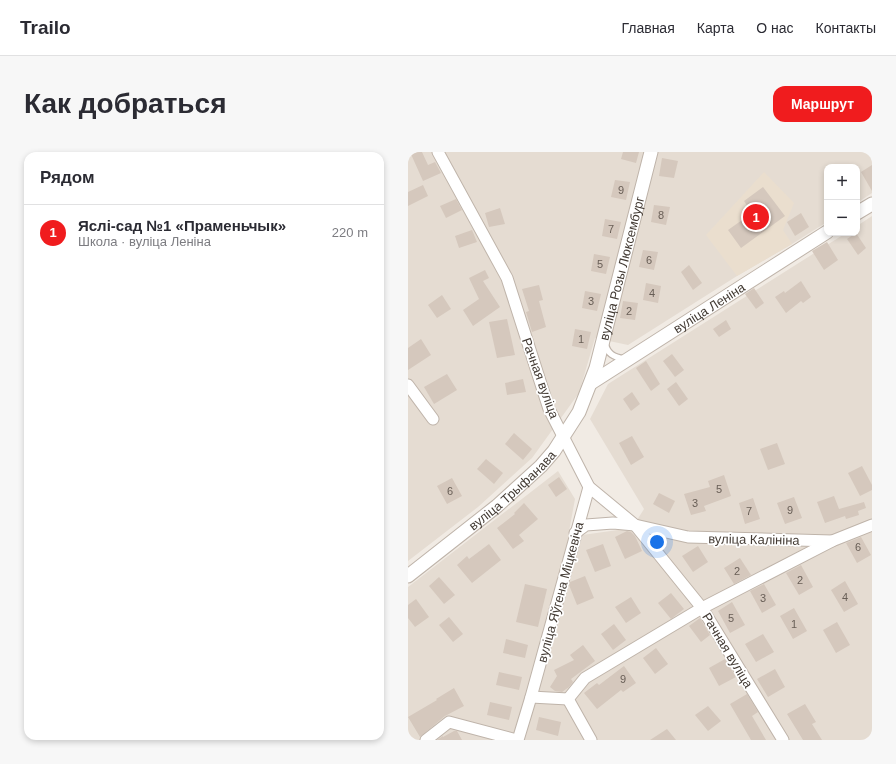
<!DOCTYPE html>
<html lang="ru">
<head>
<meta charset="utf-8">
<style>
	:root { --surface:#fff; --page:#f7f7f7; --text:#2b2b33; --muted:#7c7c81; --line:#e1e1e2; --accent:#f01c1e }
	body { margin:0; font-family:Arial,sans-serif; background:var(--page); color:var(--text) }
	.controls { position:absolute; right:12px; top:12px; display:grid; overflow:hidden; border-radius:8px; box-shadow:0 2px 6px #0003 }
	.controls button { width:36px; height:36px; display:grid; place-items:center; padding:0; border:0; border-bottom:1px solid var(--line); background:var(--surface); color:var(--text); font:20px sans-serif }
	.you { position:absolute; left:249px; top:390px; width:14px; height:14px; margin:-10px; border:3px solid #fff; border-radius:50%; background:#1a73e8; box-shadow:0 0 0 6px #1a73e833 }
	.badge { display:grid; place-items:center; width:26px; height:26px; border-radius:50%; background:var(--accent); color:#fff; font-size:13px; font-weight:700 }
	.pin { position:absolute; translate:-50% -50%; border:2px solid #fff; box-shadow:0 1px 4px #0006 }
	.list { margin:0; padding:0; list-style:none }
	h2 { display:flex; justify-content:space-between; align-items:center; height:52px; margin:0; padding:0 16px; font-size:17px }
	h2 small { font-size:13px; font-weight:400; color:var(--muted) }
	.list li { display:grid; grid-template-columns:26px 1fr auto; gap:12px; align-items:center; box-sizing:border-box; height:56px; padding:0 16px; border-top:1px solid var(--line) }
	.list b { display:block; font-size:15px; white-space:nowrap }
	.list p { margin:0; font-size:13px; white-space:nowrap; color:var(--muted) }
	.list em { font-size:13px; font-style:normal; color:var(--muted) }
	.map { position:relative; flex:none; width:464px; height:588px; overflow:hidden; border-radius:12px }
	header { display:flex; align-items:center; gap:24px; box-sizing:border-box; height:56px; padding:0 20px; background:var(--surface); border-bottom:1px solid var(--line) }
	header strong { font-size:19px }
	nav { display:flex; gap:22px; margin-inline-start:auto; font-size:14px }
	.intro { display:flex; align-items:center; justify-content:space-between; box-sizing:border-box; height:96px; padding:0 24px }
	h1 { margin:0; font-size:28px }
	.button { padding:10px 18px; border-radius:12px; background:var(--accent); color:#fff; font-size:14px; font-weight:700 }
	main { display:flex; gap:24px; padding:0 24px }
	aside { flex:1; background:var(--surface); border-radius:12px; box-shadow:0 2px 6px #0003 }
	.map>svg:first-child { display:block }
	.residential { fill:#e5dcd2 }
	.education { fill:#eadece }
	.building { fill:#d5c8bd }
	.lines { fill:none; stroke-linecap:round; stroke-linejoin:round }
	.service-casing { stroke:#bfb4aa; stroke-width:8 }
	.minor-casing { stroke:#bfb4aa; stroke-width:13 }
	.tertiary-casing { stroke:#bfb4aa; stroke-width:15 }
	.service { stroke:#fff; stroke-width:5.5 }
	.minor { stroke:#fff; stroke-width:11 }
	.tertiary { stroke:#fff; stroke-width:13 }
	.labels { text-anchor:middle; stroke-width:3.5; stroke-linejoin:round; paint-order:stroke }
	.number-label { font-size:11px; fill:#685e56 }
	.street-label { font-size:13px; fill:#433b34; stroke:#fff }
</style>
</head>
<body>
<header>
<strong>Trailo</strong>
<nav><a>Главная</a><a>Карта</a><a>О нас</a><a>Контакты</a></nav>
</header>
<div class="intro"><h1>Как добраться</h1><a class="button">Маршрут</a></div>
<main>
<aside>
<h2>Рядом<small></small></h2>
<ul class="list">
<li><span class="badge">1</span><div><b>Яслі-сад №1 «Праменьчык»</b><p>Школа · вуліца Леніна</p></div><em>220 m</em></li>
</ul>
</aside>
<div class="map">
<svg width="464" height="588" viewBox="0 0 464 588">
	<rect width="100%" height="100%" fill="#f1ebe4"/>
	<!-- residential -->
	<g class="residential">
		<path d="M0,0H464V41L449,51V15H419V70L384,92L329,124L220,193L187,186L171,241L124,306L70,355L0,409Z"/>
		<path d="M464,64V588H0V435L150,319L167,347L160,385L224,376L236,357L182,267L200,232L438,81H449V74Z"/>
	</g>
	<!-- education -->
	<path class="education" d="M356,20L386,51L375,78L384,92L329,124L298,83Z"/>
	<!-- building -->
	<g class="building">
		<path d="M2,0H14L20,13L27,10L33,21L15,29Z"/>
		<path d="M215,0H231L228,11L213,7Z"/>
		<path d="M254,6L270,9L266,26L251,24Z"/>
		<path d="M464,13V39L453,20Z"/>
		<path d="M207,28L222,30L218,48L203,45Z"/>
		<path d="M15,33L20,44L0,54V40Z"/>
		<path d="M355,35L377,64L333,96L320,78L344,61L336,49Z"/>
		<path d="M48,47L54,58L38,66L32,54Z"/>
		<path d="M246,53L262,55L258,73L243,70Z"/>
		<path d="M92,56L97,72L81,75L77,61Z"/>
		<path d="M393,61L401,75L387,84L379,70Z"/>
		<path d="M197,67L213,70L209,87L194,84Z"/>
		<path d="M64,78L69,90L51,96L47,84Z"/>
		<path d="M448,81L458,96L450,103L439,87Z"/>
		<path d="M419,90L430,108L416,118L404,99Z"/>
		<path d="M235,98L250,100L246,118L231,115Z"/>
		<path d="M186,102L202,105L198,122L183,119Z"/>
		<path d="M281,113L294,131L285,138L273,120Z"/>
		<path d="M77,118L81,126L75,129L92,155L65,174L55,158L71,147L61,126Z"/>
		<path d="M393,129L403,145L395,151L393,149L378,161L367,145L376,139L377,141Z"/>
		<path d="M238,131L253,134L250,151L235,148Z"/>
		<path d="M131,133L135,148L131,149L138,175L124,180L118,160L121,159L114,137Z"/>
		<path d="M346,136L356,151L348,157L337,142Z"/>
		<path d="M177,139L193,142L189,159L174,156Z"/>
		<path d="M34,143L43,157L29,166L20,153Z"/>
		<path d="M215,149L230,151L227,168L212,166Z"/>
		<path d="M99,167L107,203L89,206L81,170Z"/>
		<path d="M318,168L323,177L311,185L305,177Z"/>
		<path d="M167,177L183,180L179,197L164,194Z"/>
		<path d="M13,187L23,203L0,218V196Z"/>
		<path d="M264,202L276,218L267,225L255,209Z"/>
		<path d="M238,209L252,232L243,239L228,216Z"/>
		<path d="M39,222L49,238L26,252L16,235Z"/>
		<path d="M115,227L118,240L99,243L97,231Z"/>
		<path d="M268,230L280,247L271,254L259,237Z"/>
		<path d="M224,240L232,252L223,259L215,247Z"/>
		<path d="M106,281L124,297L115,308L97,292Z"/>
		<path d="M224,284L236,305L223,313L211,291Z"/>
		<path d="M369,291L377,312L360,318L352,297Z"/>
		<path d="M78,307L95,321L86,332L69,317Z"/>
		<path d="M454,314L464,333V338L452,344L440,321Z"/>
		<path d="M316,323L323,344L296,354L298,359L283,363L276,342L302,335L300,329Z"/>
		<path d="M151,325L159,337L148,345L140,333Z"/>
		<path d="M44,326L54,344L39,352L29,334Z"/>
		<path d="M251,341L267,349L261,361L245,352Z"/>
		<path d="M426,344L431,357L456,350L458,356L450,359L451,363L438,367L437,364L417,371L409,350Z"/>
		<path d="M386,345L394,366L377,372L369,351Z"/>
		<path d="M345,346L352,367L337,372L331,351Z"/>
		<path d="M116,351L130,367L111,383L116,389L105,397L89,376L107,362L106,361Z"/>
		<path d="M219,379L223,380L227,384L234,399L217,407L207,385Z"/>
		<path d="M453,385L463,403L449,411L438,391Z"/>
		<path d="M81,392L93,408L64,431L49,413L59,404L61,407Z"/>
		<path d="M195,392L203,414L187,420L178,398Z"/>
		<path d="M290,394L300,410L285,420L274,404Z"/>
		<path d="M332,406L343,423L326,432L316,416Z"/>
		<path d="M393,413L405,435L391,443L378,421Z"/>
		<path d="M177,424L186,446L169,453L161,433L162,430Z"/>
		<path d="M31,425L47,443L36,452L21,434Z"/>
		<path d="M437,429L450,452L436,460L423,438Z"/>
		<path d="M117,432L139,437L130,475L108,470Z"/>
		<path d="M356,432L368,453L354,461L342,439Z"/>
		<path d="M263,441L276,457L263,467L250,451Z"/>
		<path d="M223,445L233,461L218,471L207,455Z"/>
		<path d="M8,447L21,465L7,475L0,466V453Z"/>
		<path d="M324,450L337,473L322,481L310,459Z"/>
		<path d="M386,456L399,479L385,487L372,464Z"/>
		<path d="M41,465L55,482L45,490L31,473Z"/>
		<path d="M292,466L302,483L293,490L281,474Z"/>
		<path d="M429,470L442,493L428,501L415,478Z"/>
		<path d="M206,472L218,488L205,498L193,482Z"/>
		<path d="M355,482L366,500L348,510L337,492Z"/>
		<path d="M98,487L120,493L117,506L95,501Z"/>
		<path d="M175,493L187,509L163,527L165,530L161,535L154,540L147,539L142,535L149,524L146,518L166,508L162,503Z"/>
		<path d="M248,496L260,512L247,522L235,506Z"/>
		<path d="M317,507L328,525L311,534L301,516Z"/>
		<path d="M216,514L228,531L215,540L213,538L189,557L176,541L189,531L191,533Z"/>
		<path d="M367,517L377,535L360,545L349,527Z"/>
		<path d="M91,520L114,525L111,538L88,533Z"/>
		<path d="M46,536L56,554L37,564L12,585L0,565L29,548L28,547Z"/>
		<path d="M339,542L350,560L344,564L358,588H343L322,552Z"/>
		<path d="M82,550L104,555L101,568L79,563Z"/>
		<path d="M397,552L408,570L404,572L414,588H395L379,562Z"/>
		<path d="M300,554L313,569L300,579L287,563Z"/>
		<path d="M131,565L153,570L150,584L128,578Z"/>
		<path d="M259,577L268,588H242Z"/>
		<path d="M46,579H49L54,588H29L35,584V585Z"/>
	</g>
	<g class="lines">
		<!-- service casing -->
		<g class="service-casing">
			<path id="service" d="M197,191C199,202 206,205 216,207"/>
		</g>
		<!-- minor casing -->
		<g class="minor-casing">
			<g id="minor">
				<path d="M30,0L99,126L141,257L181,335L227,373L294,456L375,588"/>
				<path d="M0,233L25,267"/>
				<path d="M167,381L178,373L205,371L227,373L280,385L424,389L464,373"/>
				<path d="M123,545L160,547L177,526L294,456L424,389"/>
				<path d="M160,547L183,588"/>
				<path d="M18,588L41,570L109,588"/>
				<path d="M110,588L123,545L181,335"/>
			</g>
		</g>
		<!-- tertiary casing -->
		<g class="tertiary-casing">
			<g id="tertiary">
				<path d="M449,61L464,52"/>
				<path id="s1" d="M183,231L419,80"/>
				<path id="s2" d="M0,424L89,354L133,314L146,299L171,260L188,216L243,0"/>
			</g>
		</g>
		<!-- service -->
		<use href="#service" class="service"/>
		<!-- minor -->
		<use href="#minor" class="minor"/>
		<!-- tertiary -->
		<use href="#tertiary" class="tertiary"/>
	</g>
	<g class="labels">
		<!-- number labels -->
		<g class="number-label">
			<text x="213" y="42">9</text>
			<text x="253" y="67">8</text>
			<text x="203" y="81">7</text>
			<text x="241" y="112">6</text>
			<text x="192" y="116">5</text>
			<text x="244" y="145">4</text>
			<text x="183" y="153">3</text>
			<text x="221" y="163">2</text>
			<text x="173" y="191">1</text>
			<text x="311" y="341">5</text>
			<text x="42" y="343">6</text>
			<text x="287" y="355">3</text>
			<text x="382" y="362">9</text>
			<text x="341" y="363">7</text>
			<text x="450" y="399">6</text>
			<text x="329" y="423">2</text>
			<text x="392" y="432">2</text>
			<text x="437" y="449">4</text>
			<text x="355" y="450">3</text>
			<text x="323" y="470">5</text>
			<text x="386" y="476">1</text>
			<text x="215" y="531">9</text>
		</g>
		<!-- street labels -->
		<g class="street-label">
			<text dy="5" stroke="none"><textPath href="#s2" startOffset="389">вуліца Розы Люксембург</textPath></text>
			<text dy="5" stroke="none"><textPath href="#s1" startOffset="140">вуліца Леніна</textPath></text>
			<text transform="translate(133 226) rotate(70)" y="5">Рачная вуліца</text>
			<text dy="5" stroke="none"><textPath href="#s2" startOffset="135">вуліца Трыфанава</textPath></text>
			<text transform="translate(346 387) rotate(1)" y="5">вуліца Калініна</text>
			<text transform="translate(152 440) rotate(-75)" y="5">вуліца Яўгена Міцкевіча</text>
			<text transform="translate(320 498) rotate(59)" y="5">Рачная вуліца</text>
		</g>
	</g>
</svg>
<div class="controls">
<button>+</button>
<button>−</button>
</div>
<div class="you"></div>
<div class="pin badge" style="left:348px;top:65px">1</div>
</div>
</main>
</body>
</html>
